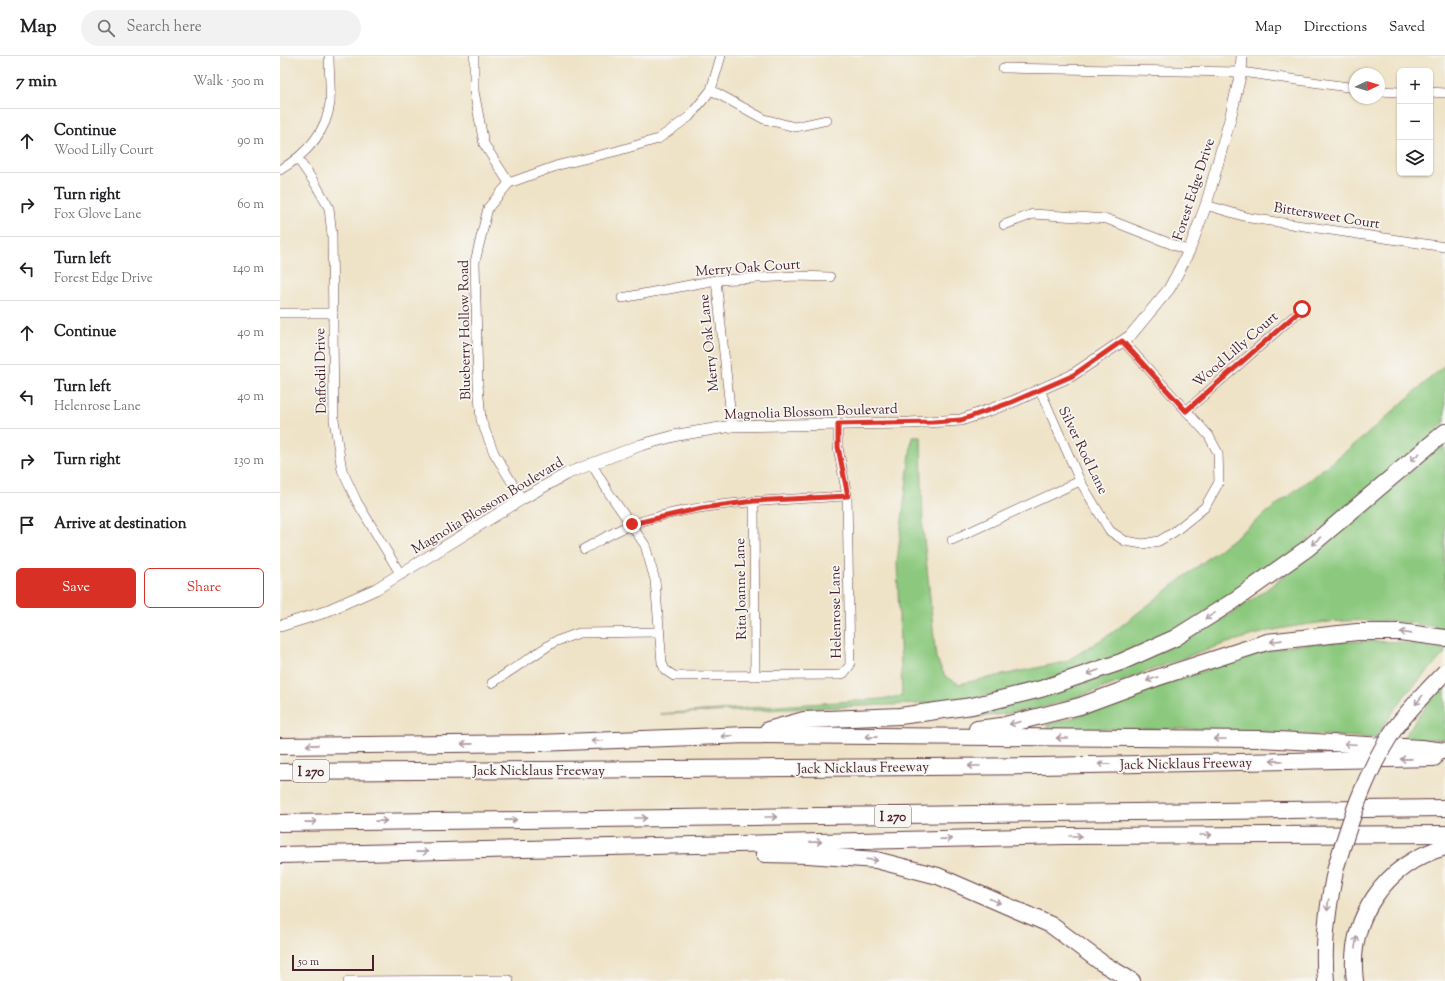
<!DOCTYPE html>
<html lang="en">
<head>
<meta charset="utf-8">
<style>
	:root { --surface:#fff; --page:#f2f2f2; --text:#202124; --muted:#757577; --line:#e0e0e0; --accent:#d93025 }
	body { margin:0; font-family:"Sorts Mill Goudy",serif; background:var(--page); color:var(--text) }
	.controls { position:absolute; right:12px; top:12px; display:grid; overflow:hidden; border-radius:6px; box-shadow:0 1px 3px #0004 }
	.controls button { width:36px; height:36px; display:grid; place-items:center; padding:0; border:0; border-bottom:1px solid var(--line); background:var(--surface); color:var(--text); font:20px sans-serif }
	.compass { position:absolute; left:1069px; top:12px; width:36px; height:36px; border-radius:50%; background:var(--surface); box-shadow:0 1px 3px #0004; rotate:86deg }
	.scale { position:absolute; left:12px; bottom:10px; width:82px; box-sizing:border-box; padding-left:4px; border:2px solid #4a1f2b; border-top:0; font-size:11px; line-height:14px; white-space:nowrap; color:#4a1f2b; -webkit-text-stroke:3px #f6f6f2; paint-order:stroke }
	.stop { position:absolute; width:12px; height:12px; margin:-9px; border:3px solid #d93025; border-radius:50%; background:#fff }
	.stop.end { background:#d93025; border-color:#fff; box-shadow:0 1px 4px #0008 }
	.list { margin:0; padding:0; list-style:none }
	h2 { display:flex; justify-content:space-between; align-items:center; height:52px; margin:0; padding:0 16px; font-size:17px }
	h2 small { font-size:13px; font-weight:400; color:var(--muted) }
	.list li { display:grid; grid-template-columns:26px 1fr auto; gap:12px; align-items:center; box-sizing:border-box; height:64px; padding:0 16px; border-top:1px solid var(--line) }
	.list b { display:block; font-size:15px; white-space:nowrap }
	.list p { margin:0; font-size:13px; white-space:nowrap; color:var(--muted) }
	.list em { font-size:13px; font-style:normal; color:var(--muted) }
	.actions { display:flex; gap:8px; padding:12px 16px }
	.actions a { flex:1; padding:9px 0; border:1px solid var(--accent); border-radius:6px; text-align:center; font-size:14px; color:var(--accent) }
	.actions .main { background:var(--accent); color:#fff }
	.icon { flex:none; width:22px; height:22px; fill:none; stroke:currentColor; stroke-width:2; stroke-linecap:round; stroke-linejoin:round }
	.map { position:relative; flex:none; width:1165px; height:925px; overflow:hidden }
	header { display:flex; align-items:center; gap:24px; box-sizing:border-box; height:56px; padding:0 20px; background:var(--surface); border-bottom:1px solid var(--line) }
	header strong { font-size:19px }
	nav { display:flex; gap:22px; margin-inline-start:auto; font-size:14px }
	.search { width:280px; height:36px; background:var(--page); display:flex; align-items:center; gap:10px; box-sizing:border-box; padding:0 14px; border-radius:22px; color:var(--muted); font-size:15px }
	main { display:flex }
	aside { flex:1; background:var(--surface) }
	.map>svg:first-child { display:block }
	.green { fill:#8cc97e; stroke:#6b7454 }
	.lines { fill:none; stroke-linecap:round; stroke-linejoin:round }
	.minor-casing { stroke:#633c42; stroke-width:10 }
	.tertiary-casing { stroke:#633c42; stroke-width:12 }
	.motorway-casing { stroke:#633c42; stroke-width:18 }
	.minor { stroke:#fff; stroke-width:9 }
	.tertiary { stroke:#fff; stroke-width:11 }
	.motorway { stroke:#fff; stroke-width:16 }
	.motorway-bridge-casing { stroke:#633c42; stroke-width:18; stroke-linecap:butt }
	.motorway-bridge { stroke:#fff; stroke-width:16 }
	.oneway { stroke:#ae9aa0 }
	.route { stroke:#d93025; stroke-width:5 }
	.labels { text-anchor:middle; stroke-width:3.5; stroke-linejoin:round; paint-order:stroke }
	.shield { fill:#f6f6f2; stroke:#7e6067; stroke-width:1 }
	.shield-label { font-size:13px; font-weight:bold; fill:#4a1f2b }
	.street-label { font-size:14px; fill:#4a1f2b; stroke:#f6f6f2 }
</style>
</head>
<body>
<header>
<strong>Map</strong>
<div class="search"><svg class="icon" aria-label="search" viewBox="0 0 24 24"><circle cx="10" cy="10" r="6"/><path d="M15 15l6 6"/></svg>Search here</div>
<nav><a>Map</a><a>Directions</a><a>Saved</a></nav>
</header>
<main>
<aside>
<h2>7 min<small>Walk · 500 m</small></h2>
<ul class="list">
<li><svg class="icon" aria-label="ahead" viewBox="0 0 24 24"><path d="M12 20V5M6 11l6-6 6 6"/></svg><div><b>Continue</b><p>Wood Lilly Court</p></div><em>90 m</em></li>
<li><svg class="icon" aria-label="right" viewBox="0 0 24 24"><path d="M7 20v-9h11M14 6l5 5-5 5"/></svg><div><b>Turn right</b><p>Fox Glove Lane</p></div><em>60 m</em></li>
<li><svg class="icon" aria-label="left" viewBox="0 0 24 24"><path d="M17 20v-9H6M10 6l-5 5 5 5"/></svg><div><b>Turn left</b><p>Forest Edge Drive</p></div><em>140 m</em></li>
<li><svg class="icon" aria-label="ahead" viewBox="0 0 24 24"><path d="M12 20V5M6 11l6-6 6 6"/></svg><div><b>Continue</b></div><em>40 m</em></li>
<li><svg class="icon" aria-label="left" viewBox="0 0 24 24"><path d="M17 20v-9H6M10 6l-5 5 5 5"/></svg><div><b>Turn left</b><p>Helenrose Lane</p></div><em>40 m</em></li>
<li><svg class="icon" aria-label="right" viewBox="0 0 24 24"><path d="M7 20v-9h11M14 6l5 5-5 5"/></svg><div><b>Turn right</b></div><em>130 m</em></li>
<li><svg class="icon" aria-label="arrive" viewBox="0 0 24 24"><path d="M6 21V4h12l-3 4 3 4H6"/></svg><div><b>Arrive at destination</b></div></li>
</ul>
<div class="actions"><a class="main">Save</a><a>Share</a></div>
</aside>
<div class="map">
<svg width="1165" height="925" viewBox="0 0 1165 925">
	<rect width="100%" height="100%" fill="#f6f6f2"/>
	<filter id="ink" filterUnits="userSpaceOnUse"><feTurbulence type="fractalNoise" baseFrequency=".025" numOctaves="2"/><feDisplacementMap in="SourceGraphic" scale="8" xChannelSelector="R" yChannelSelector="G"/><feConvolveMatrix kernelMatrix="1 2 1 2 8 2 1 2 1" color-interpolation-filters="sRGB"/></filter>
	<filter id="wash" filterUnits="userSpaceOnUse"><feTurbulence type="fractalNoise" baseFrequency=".012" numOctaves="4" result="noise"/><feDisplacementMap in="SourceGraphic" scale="16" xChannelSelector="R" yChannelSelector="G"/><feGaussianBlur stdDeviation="0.9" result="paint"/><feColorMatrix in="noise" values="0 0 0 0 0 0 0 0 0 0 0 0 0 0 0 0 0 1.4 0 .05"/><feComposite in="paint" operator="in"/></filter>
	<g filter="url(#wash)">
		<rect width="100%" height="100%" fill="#efe3c7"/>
		<!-- green -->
		<g class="green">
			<path d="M1165,309V366L1152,379L1017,494L914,563L864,588L817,608L759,627L708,639L660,647L380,658L602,643L622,640L617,506L632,381H641L643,472L656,602L665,620L679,628L785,606L832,577L1084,381Z"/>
			<path d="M1165,384V573C1101,559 1029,563 967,581C900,600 838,630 771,649C745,656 718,659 691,662L690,657C768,641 842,618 912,580C968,551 1016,512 1064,471C1099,443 1132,415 1165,384Z"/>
			<path d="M1089,585L1119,586L1165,593V597L1126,638L1095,682L929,673H767V669L792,662L960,602L988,595L1014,589L1050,586Z"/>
			<path d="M1165,629V683H1122L1146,650Z"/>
		</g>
	</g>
	<g filter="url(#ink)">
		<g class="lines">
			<!-- minor casing -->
			<g class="minor-casing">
				<g id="minor">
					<path d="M194,0V35L204,88L229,127"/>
					<path d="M723,12L961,16L1075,32"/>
					<path d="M431,34L484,63L515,71L547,64"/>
					<path d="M1099,35L1120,36"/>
					<path d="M1150,36L1165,37"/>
					<path d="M18,103L36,129L49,152L52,179L54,364L62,414L77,446L121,519"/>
					<path d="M0,114C25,99 46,77 50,47C51,32 49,15 49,0"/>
					<path d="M926,149L970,162L1165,191"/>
					<path d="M724,169L753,158L827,163L909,195"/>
					<path d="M436,224L452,370"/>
					<path d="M342,242L436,224L517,220L550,221"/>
					<path d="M0,257H53"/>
					<path d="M760,334L800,425L830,475L845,485L863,488L879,485L894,476L925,451L939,426L938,397L929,380L843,285"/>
					<path d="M906,355L1022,253"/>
					<path d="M311,407L329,437L365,489L375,524L382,607L385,614L394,620L559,619L564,617L570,609L567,440L558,391V368"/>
					<path d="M242,443L214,397L201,364L198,328L195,206L208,152L229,127L279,109L337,95L378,83L409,61L431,34L441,0"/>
					<path d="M474,445L475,620"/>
					<path d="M672,484L800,425"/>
					<path d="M304,493C319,485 336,474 353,468C422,445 496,444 567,440"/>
					<path d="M212,627L274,586L299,577L380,576"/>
					<path d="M68,925L229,924"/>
				</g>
			</g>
			<!-- tertiary casing -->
			<g class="tertiary-casing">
				<path id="tertiary" d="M0,570L42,557L96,533L242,443L286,418L361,389L398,379L452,370L629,367L681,364L732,346L791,320L850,280L889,233L894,224L909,195L926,149L950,63L961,16L962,0"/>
			</g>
			<!-- motorway casing -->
			<g class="motorway-casing">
				<g id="motorway">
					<path d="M697,673L721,670L800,650L876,622L987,586L1077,576H1120L1165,582"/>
					<path d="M488,674L524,664L620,660L692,650L761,633L841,606L895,582L952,546L1028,492L1165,376"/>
					<path d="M0,690L258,687L467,679L980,683L1141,692L1165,695"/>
					<path d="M0,716L759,710L1154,702"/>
					<path d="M0,767L1165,752"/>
					<path d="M484,798L528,799L596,804L658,820L771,869L822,907L852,925"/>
					<path d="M0,799L785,780L1165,778"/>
					<path d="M1046,925C1042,887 1048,848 1056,811"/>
					<path d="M1075,925C1067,863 1105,808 1165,791"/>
				</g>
			</g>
			<!-- minor -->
			<use href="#minor" class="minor"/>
			<!-- tertiary -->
			<use href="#tertiary" class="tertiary"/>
			<!-- motorway -->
			<use href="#motorway" class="motorway"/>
			<!-- motorway-bridge casing -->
			<g class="motorway-bridge-casing">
				<path id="motorway-bridge" d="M1056,811C1070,765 1085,719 1111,678C1126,656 1147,635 1165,616"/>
			</g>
			<!-- motorway-bridge -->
			<use href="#motorway-bridge" class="motorway-bridge"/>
		</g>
		<!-- one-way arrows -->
		<defs><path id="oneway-shaft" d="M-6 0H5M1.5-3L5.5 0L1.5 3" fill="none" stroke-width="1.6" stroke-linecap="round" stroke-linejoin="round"/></defs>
		<g class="oneway">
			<use href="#oneway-shaft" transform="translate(1135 401) rotate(141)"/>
			<use href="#oneway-shaft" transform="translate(1036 485) rotate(139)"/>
			<use href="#oneway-shaft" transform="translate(930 560) rotate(148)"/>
			<use href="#oneway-shaft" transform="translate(1126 577) rotate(-172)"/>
			<use href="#oneway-shaft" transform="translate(996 585) rotate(172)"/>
			<use href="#oneway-shaft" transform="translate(813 616) rotate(160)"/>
			<use href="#oneway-shaft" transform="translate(872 623) rotate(160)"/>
			<use href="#oneway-shaft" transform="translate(1139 644) rotate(129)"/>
			<use href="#oneway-shaft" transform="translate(735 667) rotate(166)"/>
			<use href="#oneway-shaft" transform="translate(447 680) rotate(178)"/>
			<use href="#oneway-shaft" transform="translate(591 681) rotate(-179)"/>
			<use href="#oneway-shaft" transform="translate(782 682) rotate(-180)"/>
			<use href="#oneway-shaft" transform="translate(940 683) rotate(-180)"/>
			<use href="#oneway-shaft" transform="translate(317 685) rotate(178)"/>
			<use href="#oneway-shaft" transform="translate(187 688) rotate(179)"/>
			<use href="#oneway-shaft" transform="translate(1070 688) rotate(-177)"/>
			<use href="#oneway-shaft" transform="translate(32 689) rotate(179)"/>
			<use href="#oneway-shaft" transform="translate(1126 703) rotate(179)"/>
			<use href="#oneway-shaft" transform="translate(996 705) rotate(179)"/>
			<use href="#oneway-shaft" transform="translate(824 708) rotate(179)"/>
			<use href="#oneway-shaft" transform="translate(694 710) rotate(180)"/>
			<use href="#oneway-shaft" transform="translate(491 761)"/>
			<use href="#oneway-shaft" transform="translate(361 762)"/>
			<use href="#oneway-shaft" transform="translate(231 764) rotate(-1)"/>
			<use href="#oneway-shaft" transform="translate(101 765) rotate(-1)"/>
			<use href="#oneway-shaft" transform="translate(31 766) rotate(-1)"/>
			<use href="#oneway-shaft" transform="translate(926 779)"/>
			<use href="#oneway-shaft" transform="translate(796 780)"/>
			<use href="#oneway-shaft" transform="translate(666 783) rotate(-2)"/>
			<use href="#oneway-shaft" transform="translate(536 786) rotate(-2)"/>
			<use href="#oneway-shaft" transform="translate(142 796) rotate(-1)"/>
			<use href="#oneway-shaft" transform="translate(592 804) rotate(7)"/>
			<use href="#oneway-shaft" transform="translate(715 845) rotate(24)"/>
			<use href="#oneway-shaft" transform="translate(1048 849) rotate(96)"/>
			<use href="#oneway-shaft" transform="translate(1076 886) rotate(-80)"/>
		</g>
	</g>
	<g class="lines" filter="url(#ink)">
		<!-- route -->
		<path class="route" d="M352,468L422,452L474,445L568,440L558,391V368L653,366L681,364L732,346L792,320L842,285L906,355L1022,253"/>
	</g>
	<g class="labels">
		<!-- shield labels -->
		<g class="shield">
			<rect x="13" y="704" width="36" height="22" rx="3"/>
			<rect x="595" y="749" width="36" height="22" rx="3"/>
		</g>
		<g class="shield-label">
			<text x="31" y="720">I 270</text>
			<text x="613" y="765">I 270</text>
		</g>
		<!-- street labels -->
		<g class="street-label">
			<text transform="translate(913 133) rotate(-72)" y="5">Forest Edge Drive</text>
			<text transform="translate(1047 159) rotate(9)" y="5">Bittersweet Court</text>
			<text transform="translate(468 211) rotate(-4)" y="5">Merry Oak Court</text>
			<text transform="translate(184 274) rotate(-91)" y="5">Blueberry Hollow Road</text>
			<text transform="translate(428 287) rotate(-96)" y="5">Merry Oak Lane</text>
			<text transform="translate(955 293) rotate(-41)" y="5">Wood Lilly Court</text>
			<text transform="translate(40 315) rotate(-91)" y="5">Daffodil Drive</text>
			<text transform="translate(531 355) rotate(-2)" y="5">Magnolia Blossom Boulevard</text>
			<text transform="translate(804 394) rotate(64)" y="5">Silver Rod Lane</text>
			<text transform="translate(207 449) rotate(-31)" y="5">Magnolia Blossom Boulevard</text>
			<text transform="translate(460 533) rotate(-91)" y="5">Rita Joanne Lane</text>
			<text transform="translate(555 556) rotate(-91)" y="5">Helenrose Lane</text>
			<text transform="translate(906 707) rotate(-1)" y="5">Jack Nicklaus Freeway</text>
			<text transform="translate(583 711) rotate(-1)" y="5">Jack Nicklaus Freeway</text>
			<text x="259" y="719">Jack Nicklaus Freeway</text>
		</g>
	</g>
</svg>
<div class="controls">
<button>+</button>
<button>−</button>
<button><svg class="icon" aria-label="layers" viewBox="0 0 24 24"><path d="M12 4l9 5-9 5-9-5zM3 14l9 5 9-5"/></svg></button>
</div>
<svg class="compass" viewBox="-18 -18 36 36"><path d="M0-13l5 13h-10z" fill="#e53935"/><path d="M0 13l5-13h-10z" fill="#757577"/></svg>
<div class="scale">50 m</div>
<div class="stop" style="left:1022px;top:253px"></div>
<div class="stop end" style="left:352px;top:468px"></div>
</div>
</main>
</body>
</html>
